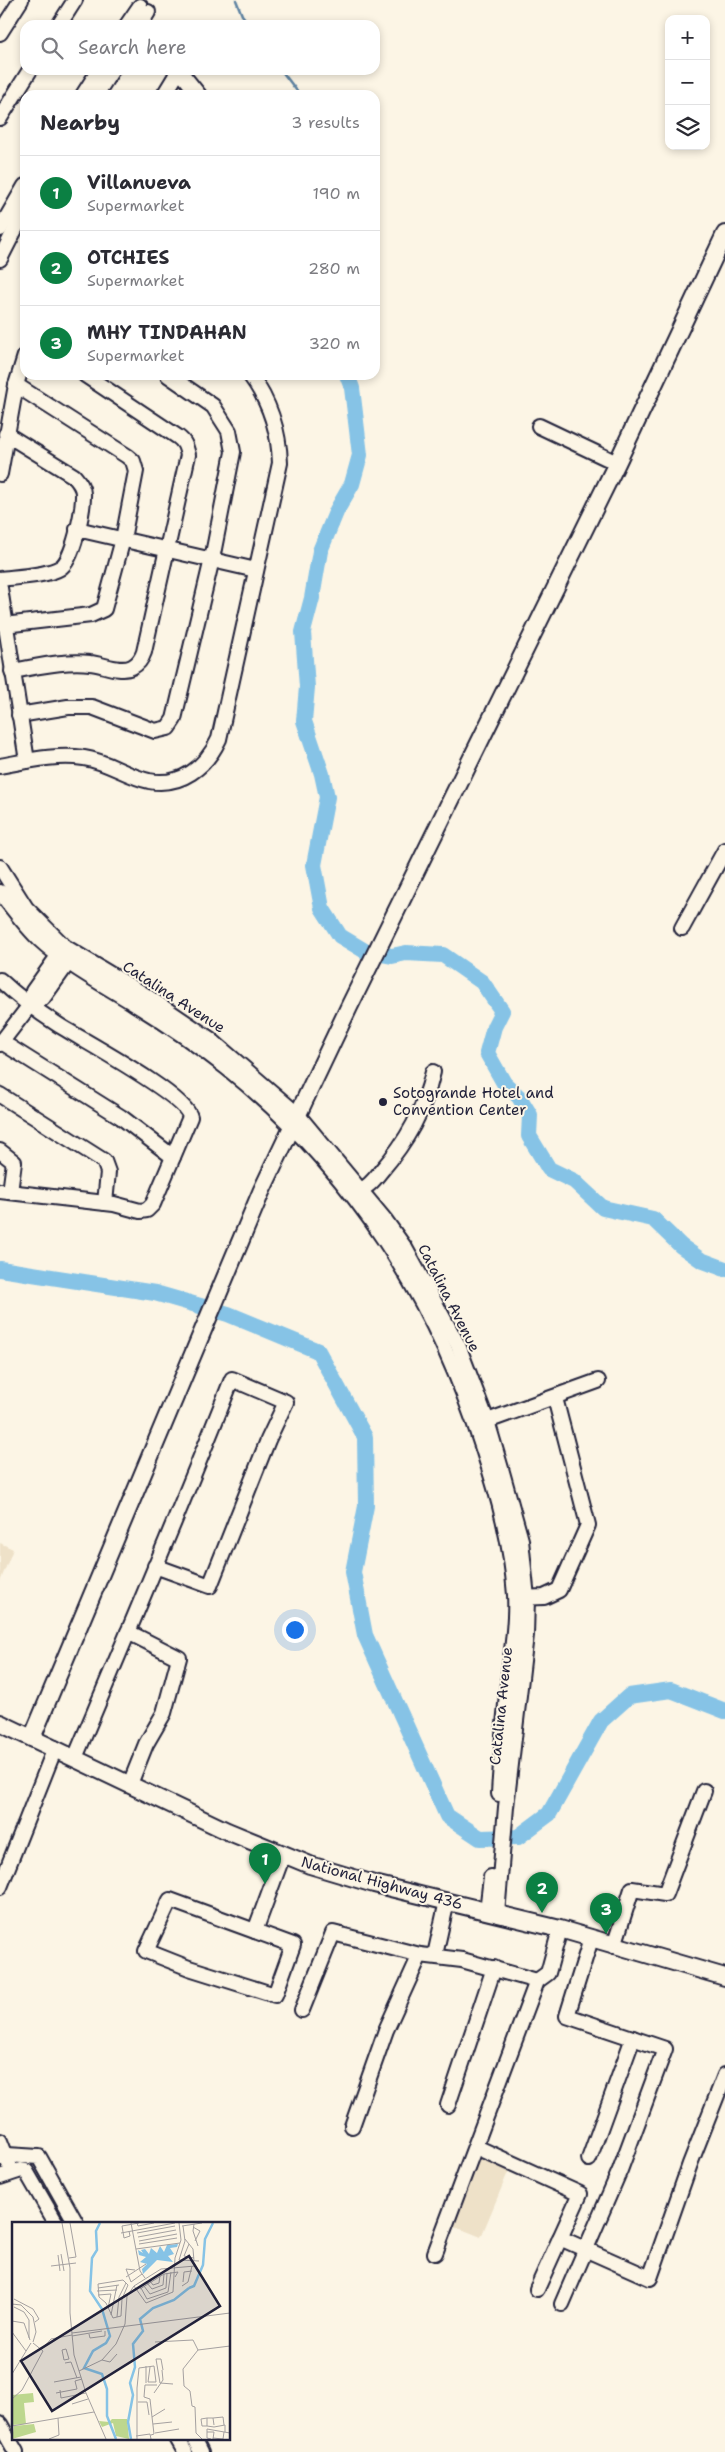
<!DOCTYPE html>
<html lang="en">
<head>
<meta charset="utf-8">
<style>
	:root { --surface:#fff; --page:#f7f7f7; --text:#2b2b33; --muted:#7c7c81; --line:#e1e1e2; --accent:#0b8043 }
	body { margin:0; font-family:"Shantell Sans",sans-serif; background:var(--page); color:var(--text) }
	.controls { position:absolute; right:15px; top:15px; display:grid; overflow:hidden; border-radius:10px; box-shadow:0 2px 8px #0003 }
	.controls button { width:45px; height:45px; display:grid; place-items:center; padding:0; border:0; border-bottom:1px solid var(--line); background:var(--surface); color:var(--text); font:25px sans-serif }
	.you { position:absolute; left:294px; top:1629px; width:18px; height:18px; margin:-12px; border:4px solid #fff; border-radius:50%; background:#1a73e8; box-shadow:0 0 0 8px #1a73e833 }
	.badge { display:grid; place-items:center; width:32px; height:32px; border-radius:50%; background:var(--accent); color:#fff; font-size:16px; font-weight:700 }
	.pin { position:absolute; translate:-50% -41px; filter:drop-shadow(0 1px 2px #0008) }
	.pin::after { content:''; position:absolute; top:26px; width:18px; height:15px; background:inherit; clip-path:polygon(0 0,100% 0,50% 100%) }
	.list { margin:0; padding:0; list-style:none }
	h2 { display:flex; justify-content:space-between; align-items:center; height:65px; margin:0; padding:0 20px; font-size:21px }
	h2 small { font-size:16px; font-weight:400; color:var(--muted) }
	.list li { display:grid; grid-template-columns:32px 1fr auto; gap:15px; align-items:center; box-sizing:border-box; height:75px; padding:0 20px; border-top:1px solid var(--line) }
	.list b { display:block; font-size:19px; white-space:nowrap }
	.list p { margin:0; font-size:16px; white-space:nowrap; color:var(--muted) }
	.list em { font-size:16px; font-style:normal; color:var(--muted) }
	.icon { flex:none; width:28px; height:28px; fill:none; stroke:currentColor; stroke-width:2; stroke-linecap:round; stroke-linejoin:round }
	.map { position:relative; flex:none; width:725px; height:2452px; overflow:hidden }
	.search { position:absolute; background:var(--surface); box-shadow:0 2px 8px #0003; left:20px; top:20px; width:360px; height:55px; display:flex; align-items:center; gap:12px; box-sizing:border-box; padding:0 18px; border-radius:15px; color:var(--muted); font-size:19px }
	.panel { position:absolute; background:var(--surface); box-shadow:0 2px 8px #0003; left:20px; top:90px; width:360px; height:290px; border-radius:15px }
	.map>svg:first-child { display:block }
	.built { fill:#eee1c8 }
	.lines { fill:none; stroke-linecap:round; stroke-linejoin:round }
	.stream { stroke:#5e83a2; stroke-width:2.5 }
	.river { stroke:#86c3e6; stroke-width:16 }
	.minor-casing { stroke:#22223b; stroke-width:18 }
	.major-casing { stroke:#22223b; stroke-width:20 }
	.minor { stroke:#fcf5e5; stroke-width:14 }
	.major { stroke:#fcf5e5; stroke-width:16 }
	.poi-dot { fill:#22223b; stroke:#fcf5e5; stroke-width:2 }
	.labels { text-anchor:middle; stroke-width:4; stroke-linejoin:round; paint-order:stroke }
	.street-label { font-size:15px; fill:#22223b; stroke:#fcf5e5 }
	.poi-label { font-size:15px; fill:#22223b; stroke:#fcf5e5; text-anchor:start }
	.inset-river { fill:none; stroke:#86c3e6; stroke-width:2.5 }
	.inset-road { fill:none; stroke:#a5a1a1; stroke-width:1 }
	.view { fill:#22223b; fill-opacity:0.15; stroke:#22223b; stroke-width:2.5 }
	.inset-edge { fill:none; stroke:#22223b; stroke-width:2.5 }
</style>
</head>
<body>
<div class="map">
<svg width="725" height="2452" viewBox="0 0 725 2452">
	<rect width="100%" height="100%" fill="#fcf5e5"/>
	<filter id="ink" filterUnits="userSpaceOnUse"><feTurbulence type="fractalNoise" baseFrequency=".02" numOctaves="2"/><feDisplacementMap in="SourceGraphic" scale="10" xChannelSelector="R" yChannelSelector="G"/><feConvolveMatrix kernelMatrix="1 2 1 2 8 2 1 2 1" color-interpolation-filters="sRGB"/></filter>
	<g filter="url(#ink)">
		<!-- built -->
		<g class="built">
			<path d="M0,1543L13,1549L0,1582Z"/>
			<path d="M478,2151L511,2165L481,2237L449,2224Z"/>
		</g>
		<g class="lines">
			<!-- stream -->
			<g class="stream">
				<path d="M236,0L242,15L250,25"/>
				<path d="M281,70L300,95"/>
			</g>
			<!-- river -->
			<g class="river">
				<path d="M347,375L352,388L360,455L352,484L337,510L320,551L312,598L303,632L307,687L304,721L322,774L327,797L314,865L322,908L340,936L365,951L392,956L406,953L443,955L482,982L502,1011L494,1027L487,1053L504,1083L519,1097L530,1115L529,1136L549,1169L574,1181L603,1208L653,1219L681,1246L701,1260L725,1269"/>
				<path d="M0,1269L155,1293L228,1314L318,1351L365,1437L366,1506L353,1572L365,1635L447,1816L480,1838L518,1837L549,1814L601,1721L629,1696L671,1690L725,1711"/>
			</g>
			<!-- minor casing -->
			<g class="minor-casing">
				<g id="minor">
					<path d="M59,25L75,0"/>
					<path d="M127,25L140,6"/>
					<path d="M140,25L148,12"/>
					<path d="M0,33L21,0"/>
					<path d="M175,70L183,75L199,95"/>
					<path d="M83,95L99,70"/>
					<path d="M96,95L112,70"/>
					<path d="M164,95L178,72"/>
					<path d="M0,118L30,70"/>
					<path d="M0,229L25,186"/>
					<path d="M0,259L25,210"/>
					<path d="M539,426L617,463"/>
					<path d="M0,474L16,385L25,356"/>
					<path d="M77,529L256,570"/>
					<path d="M0,579C16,577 47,576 60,568C73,561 83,511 83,496C84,488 79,482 74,476L6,434"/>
					<path d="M0,588L27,761"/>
					<path d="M4,625L91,615L104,609L123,539L136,471L133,461L127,456L16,385"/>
					<path d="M12,671C37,667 64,660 90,663C103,664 120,673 132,667C138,664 142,658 144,652L188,455C186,447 185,442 178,437L85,375"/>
					<path d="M19,715L68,707H92L155,731L168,728L174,719L212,559L233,452L229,431L213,406L168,375"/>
					<path d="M0,766C28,761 55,754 84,758C107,761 126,776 149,781C181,787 206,767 219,739L280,463C279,430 270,402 250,375"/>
					<path d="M0,867L26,908L65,947L145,995L210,1039L297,1114L385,1220L405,1248L458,1345L487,1421L502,1472L521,1540L527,1598L526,1635L506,1807L497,1914"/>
					<path d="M0,892C12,908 25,925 39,939C67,965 103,984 135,1004C166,1023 198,1045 227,1068C353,1170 434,1295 483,1449C499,1498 511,1542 515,1595C517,1624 511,1654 508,1683C504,1720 501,1757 499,1794"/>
					<path d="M682,928L725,850"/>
					<path d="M0,980C17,996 37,1011 57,1024C80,1039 186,1095 190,1117L153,1204L147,1210L140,1211L114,1204L0,1191"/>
					<path d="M30,1005L43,998L73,956"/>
					<path d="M0,1041L121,1117L173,1157"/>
					<path d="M0,1044L30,1005L33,991L63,949"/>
					<path d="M0,1095L104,1161L108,1172L105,1203"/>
					<path d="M0,1151L14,1162L10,1192"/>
					<path d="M354,1192C366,1190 374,1180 381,1171C407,1141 424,1111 433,1072"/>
					<path d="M479,1424L598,1381"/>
					<path d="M519,1598L544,1597L559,1590L588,1525L555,1398"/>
					<path d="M128,1632L179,1658L164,1713L146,1744L130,1784"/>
					<path d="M75,1758C128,1632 182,1506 232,1379L286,1402L268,1440L210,1586L155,1566"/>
					<path d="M0,1887L55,1748"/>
					<path d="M170,1900L293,1945L275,1995L189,1968L146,1951Z"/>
					<path d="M487,1911L491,1877"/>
					<path d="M255,1931L283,1855"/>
					<path d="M614,1946L632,1889L665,1894L704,1791"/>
					<path d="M435,1955L447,1901"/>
					<path d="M302,2010L333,1933L420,1955L462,1960L537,1981"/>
					<path d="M448,2105L494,1968"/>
					<path d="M352,2126L386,2030L420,1955"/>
					<path d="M0,2141L9,2164"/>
					<path d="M476,2147L580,2194L537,2289"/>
					<path d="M0,2158L7,2155L39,2157L76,2223"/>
					<path d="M589,2159L633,2038"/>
					<path d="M0,2177L21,2170L26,2171L56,2223"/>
					<path d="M560,2238L650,2278L690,2164L725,2075"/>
					<path d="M435,2253L537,1981L548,1973L560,1929"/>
					<path d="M562,2304L620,2170L665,2049L567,2016L591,1939"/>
					<path d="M0,2424L16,2452"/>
					<path d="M177,2438L185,2452"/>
					<path d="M194,2438L201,2452"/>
				</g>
			</g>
			<!-- major casing -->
			<g class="major-casing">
				<g id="major">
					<path d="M0,1723L227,1831L310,1865L374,1884L560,1929L725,1977"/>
					<path d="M32,1738L261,1192L349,1007L617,463L725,234"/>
				</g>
			</g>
			<!-- minor -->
			<use href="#minor" class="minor"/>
			<!-- major -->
			<use href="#major" class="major"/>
		</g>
	</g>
	<!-- markers -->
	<circle class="poi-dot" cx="383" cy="1102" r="5"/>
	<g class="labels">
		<!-- street labels -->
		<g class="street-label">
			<text transform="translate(174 997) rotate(33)" y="5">Catalina Avenue</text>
			<text transform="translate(449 1298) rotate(63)" y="5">Catalina Avenue</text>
			<text transform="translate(501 1706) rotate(-84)" y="5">Catalina Avenue</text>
			<text transform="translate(382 1883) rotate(15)" y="5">National Highway 436</text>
		</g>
		<!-- poi labels -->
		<g class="poi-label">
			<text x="393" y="1098">Sotogrande Hotel and<tspan x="393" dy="17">Convention Center</tspan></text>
		</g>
	</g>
	<!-- overview -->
	<g transform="translate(12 2222)">
		<rect width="218" height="218" fill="#fcf5e5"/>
		<path d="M21,171L22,180L12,181L14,202L0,203V173ZM100,197H115L117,217L104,214L101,201L90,205L87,199L97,200ZM22,202L24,210L0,217L2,204Z" fill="#bdd78e"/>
		<path d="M166,22L165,25L158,26L162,32L156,34L161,40L145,38L131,52L130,47L135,42L128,40L134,35L127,33L126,28L131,31L129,28L133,27L137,32L139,26L145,31L148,24L152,30L155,23Z" fill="#86c3e6"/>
		<path class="inset-river" d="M88,1L84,9L85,28L80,36L78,69L90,87L98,114L94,121L81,129L72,146L90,152L95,167V194L104,217M177,66L182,64L191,43L193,17L201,1M119,217L116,200L121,173L118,161L123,145L121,122L131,109L128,97L141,86L162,78L177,66"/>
		<path class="inset-road" d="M50,1L58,46V91L62,133L74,171L94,217M119,1L128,49L133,56M125,1L126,4L142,1M182,2L181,9L186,24M170,4L190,1M171,4L173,19L167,38L187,39M181,5L188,9L183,19M117,9L118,14L112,16L110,4L127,1M109,11L163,1M125,11L163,4M126,15L164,8M173,17L181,27L182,39M127,19L165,12M127,22L165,16M177,22L172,34L182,36M124,27L168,21M49,32L52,49M46,33L48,49M57,36L64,35L58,1M39,44L64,41M123,48L114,47L119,60L130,52M114,55L134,42M111,58L116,63L110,77L109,94L101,96L94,81L87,75L86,62ZM138,59L141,63L147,61L148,53M171,60L172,50L180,49M135,61L140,67L151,63L152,52M122,64L134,81L161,70L163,36L169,18L167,1M132,64L138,72L154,66L155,51M170,64L176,60L180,44M86,66L107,63M129,66L135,77L156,70L159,50M128,67L152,52L166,50L163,55M85,69L105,68M86,73L99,72L96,86M2,77L21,87L27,97L23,100M0,82L9,83L21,95L24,110L21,120M2,85L12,90L17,98V116M99,93L105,63M105,95L107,75L114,61M0,99L12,101L18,118M0,110L14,129M60,111L218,91M77,112L78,116L93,114V109M60,114L90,109M143,120L181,118L186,128M30,127L39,117L60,113M54,127L57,137L52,138L50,128ZM90,138L98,140L105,132M53,141L59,140L65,156M151,148L149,137H144L148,161L161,162M67,149L90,138L104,122L113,102L115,74L122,64L149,47L183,44M0,152L19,121M42,160L69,155M136,160L138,145M134,161V144M125,166L127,146L142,144L144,160H136M48,168L49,176L74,171M44,171L65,167L63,159L70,157M142,171L151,158L150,148M0,177L10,168L31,129L21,121M126,180H135L137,193M60,182L76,177M140,195L153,187M195,196L189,197L190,204H195M201,196L211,195L212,203M141,202L160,200M202,203L201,196H195V204L202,205M0,204L82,190M202,205L213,203V210M195,210V207L218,211M143,211L167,207M139,213L142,212L140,195L138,177L132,175L133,163H145M124,214L138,212L139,217M201,216L211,217L212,210M37,217L47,213L46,196M125,217V166M190,217L184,211L183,185L180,184L178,169L172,164L171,147L186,128L218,124M199,217L195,216V210H202L201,217"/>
		<path class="view" d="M177,34L208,84L40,189L9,139Z"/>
		<rect width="218" height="218" class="inset-edge"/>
	</g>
</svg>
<div class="controls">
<button>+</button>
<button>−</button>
<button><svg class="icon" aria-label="layers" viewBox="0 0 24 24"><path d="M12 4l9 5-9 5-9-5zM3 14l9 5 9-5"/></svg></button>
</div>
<div class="you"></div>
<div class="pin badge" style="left:265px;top:1884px">1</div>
<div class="pin badge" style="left:542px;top:1913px">2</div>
<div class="pin badge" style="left:606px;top:1934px">3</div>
<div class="search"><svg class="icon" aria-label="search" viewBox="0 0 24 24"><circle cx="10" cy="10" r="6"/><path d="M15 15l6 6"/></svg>Search here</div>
<section class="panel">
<h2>Nearby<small>3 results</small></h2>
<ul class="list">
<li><span class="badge">1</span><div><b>Villanueva</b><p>Supermarket</p></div><em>190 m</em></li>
<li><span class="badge">2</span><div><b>OTCHIES</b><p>Supermarket</p></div><em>280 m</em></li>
<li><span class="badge">3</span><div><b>MHY TINDAHAN</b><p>Supermarket</p></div><em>320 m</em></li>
</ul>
</section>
</div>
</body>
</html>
